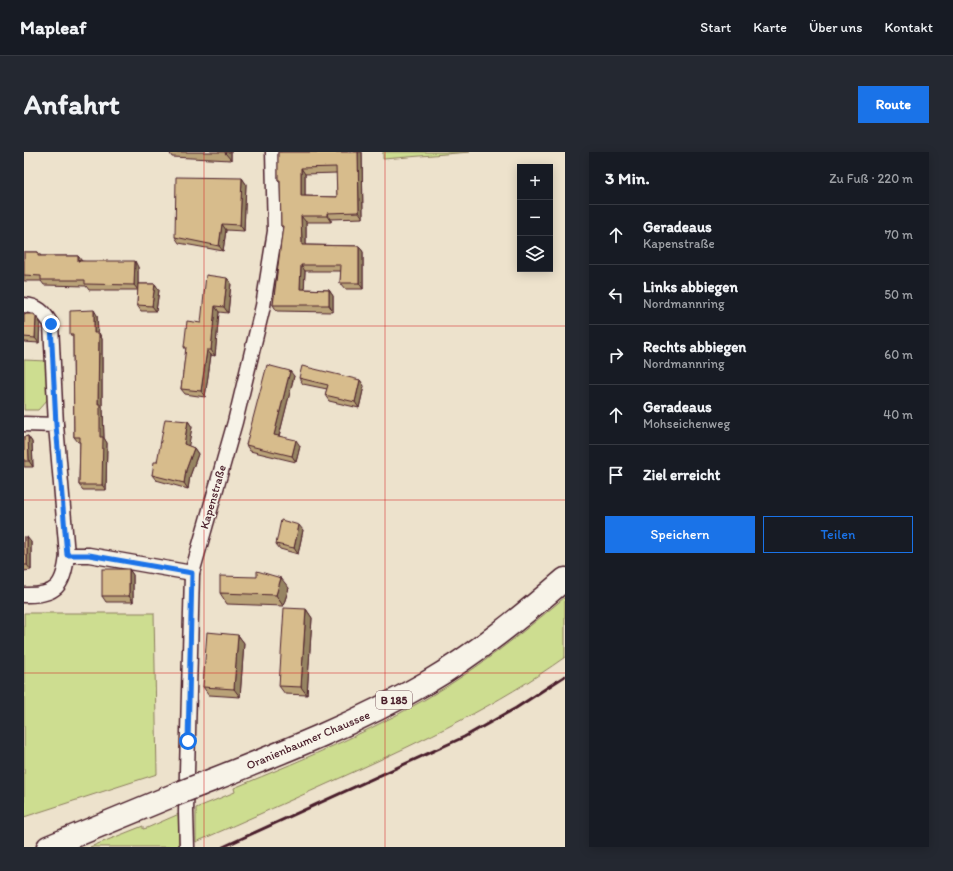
<!DOCTYPE html>
<html lang="de">
<head>
<meta charset="utf-8">
<style>
	:root { --surface:#171b24; --page:#242831; --text:#f1f3f6; --muted:#9ea1a6; --line:#363941; --accent:#1a73e8 }
	body { margin:0; font-family:Itim,sans-serif; background:var(--page); color:var(--text) }
	.controls { position:absolute; right:12px; top:12px; display:grid; overflow:hidden; border-radius:0px; box-shadow:0 2px 10px #0003 }
	.controls button { width:36px; height:36px; display:grid; place-items:center; padding:0; border:0; border-bottom:1px solid var(--line); background:var(--surface); color:var(--text); font:20px sans-serif }
	.stop { position:absolute; width:12px; height:12px; margin:-9px; border:3px solid #1a73e8; border-radius:50%; background:#fff }
	.stop.end { background:#1a73e8; border-color:#fff; box-shadow:0 1px 4px #0008 }
	.list { margin:0; padding:0; list-style:none }
	h2 { display:flex; justify-content:space-between; align-items:center; height:52px; margin:0; padding:0 16px; font-size:17px }
	h2 small { font-size:13px; font-weight:400; color:var(--muted) }
	.list li { display:grid; grid-template-columns:26px 1fr auto; gap:12px; align-items:center; box-sizing:border-box; height:60px; padding:0 16px; border-top:1px solid var(--line) }
	.list b { display:block; font-size:15px; white-space:nowrap }
	.list p { margin:0; font-size:13px; white-space:nowrap; color:var(--muted) }
	.list em { font-size:13px; font-style:normal; color:var(--muted) }
	.actions { display:flex; gap:8px; padding:12px 16px }
	.actions a { flex:1; padding:9px 0; border:1px solid var(--accent); border-radius:0px; text-align:center; font-size:14px; color:var(--accent) }
	.actions .main { background:var(--accent); color:#fff }
	.icon { flex:none; width:22px; height:22px; fill:none; stroke:currentColor; stroke-width:2; stroke-linecap:round; stroke-linejoin:round }
	.map { position:relative; flex:none; width:541px; height:695px; overflow:hidden; border-radius:0px }
	header { display:flex; align-items:center; gap:24px; box-sizing:border-box; height:56px; padding:0 20px; background:var(--surface); border-bottom:1px solid var(--line) }
	header strong { font-size:19px }
	nav { display:flex; gap:22px; margin-inline-start:auto; font-size:14px }
	.intro { display:flex; align-items:center; justify-content:space-between; box-sizing:border-box; height:96px; padding:0 24px }
	h1 { margin:0; font-size:28px }
	.button { padding:10px 18px; border-radius:0px; background:var(--accent); color:#fff; font-size:14px; font-weight:700 }
	main { display:flex; gap:24px; padding:0 24px }
	aside { flex:1; background:var(--surface); border-radius:0px; box-shadow:0 2px 10px #0003 }
	.map>svg:first-child { display:block }
	.green { fill:#cddd90; stroke:#8c7e5e }
	.lines { fill:none; stroke-linecap:round; stroke-linejoin:round }
	.street-casing { stroke:#4a1f2b; stroke-width:17 }
	.primary-casing { stroke:#4a1f2b; stroke-width:25 }
	.street { stroke:#f7f3e8; stroke-width:14 }
	.primary { stroke:#f7f3e8; stroke-width:22 }
	.rail { stroke:#4a1f2b; stroke-width:3 }
	.primary-bridge-casing { stroke:#4a1f2b; stroke-width:25; stroke-linecap:butt }
	.primary-bridge { stroke:#f7f3e8; stroke-width:22 }
	.wall { fill:#b9a278; stroke:#4a1f2b; fill-rule:evenodd }
	.shaded-wall { fill:#968462; stroke:#4a1f2b }
	.building { fill:#d7bc8c; stroke:#4a1f2b; fill-rule:evenodd }
	.route { stroke:#1a73e8; stroke-width:5 }
	.grid { fill:none; stroke:#d62828; stroke-width:1; stroke-opacity:0.55 }
	.labels { text-anchor:middle; stroke-width:3.5; stroke-linejoin:round; paint-order:stroke }
	.shield { fill:#f7f3e8; stroke:#7e5f64; stroke-width:1 }
	.shield-label { font-size:11px; font-weight:bold; fill:#4a1f2b }
	.street-label { font-size:12px; fill:#4a1f2b; stroke:#f7f3e8 }
</style>
</head>
<body>
<header>
<strong>Mapleaf</strong>
<nav><a>Start</a><a>Karte</a><a>Über uns</a><a>Kontakt</a></nav>
</header>
<div class="intro"><h1>Anfahrt</h1><a class="button">Route</a></div>
<main>
<div class="map">
<svg width="541" height="695" viewBox="0 0 541 695">
	<rect width="100%" height="100%" fill="#ede2cc"/>
	<filter id="ink" filterUnits="userSpaceOnUse"><feTurbulence type="fractalNoise" baseFrequency=".025" numOctaves="2"/><feDisplacementMap in="SourceGraphic" scale="8" xChannelSelector="R" yChannelSelector="G"/><feConvolveMatrix kernelMatrix="1 2 1 2 8 2 1 2 1" color-interpolation-filters="sRGB"/></filter>
	<g filter="url(#ink)">
		<!-- green -->
		<g class="green">
			<path d="M359,0H446L359,7Z"/>
			<path d="M0,208L23,209L25,246L14,258H0Z"/>
			<path d="M541,445V505C474,553 400,588 325,622C274,645 223,668 172,690V656L211,640L210,636C283,606 358,575 425,533C466,507 504,476 541,445Z"/>
			<path d="M0,461H130L133,622L0,665Z"/>
			<path d="M155,662V695H66L119,674V677L123,676Z"/>
		</g>
		<g class="lines">
			<!-- street casing -->
			<g class="street-casing">
				<g id="street">
					<path d="M0,153C14,154 20,160 27,172L32,273"/>
					<path d="M0,272L32,273L43,403C40,434 32,444 0,443"/>
					<path d="M43,403H65L168,421"/>
					<path d="M163,695L162,660L168,421L211,270L239,154L251,79L249,0"/>
				</g>
			</g>
			<!-- primary casing -->
			<g class="primary-casing">
				<g id="primary">
					<path d="M178,632C254,602 332,572 402,531C452,502 498,464 541,427"/>
					<path d="M24,695L150,643"/>
				</g>
			</g>
			<!-- street -->
			<use href="#street" class="street"/>
			<!-- primary -->
			<use href="#primary" class="primary"/>
			<!-- rail -->
			<path class="rail" d="M199,695L440,585L492,556L541,524"/>
			<!-- primary-bridge casing -->
			<g class="primary-bridge-casing">
				<path id="primary-bridge" d="M150,643L178,632"/>
			</g>
			<!-- primary-bridge -->
			<use href="#primary-bridge" class="primary-bridge"/>
		</g>
		<!-- wall -->
		<g class="wall">
			<path d="M145,0H207V8L148,5Z"/>
			<path d="M254,0H338L339,66L307,67V70H282V93L335,94L339,100V137H321L316,131L317,119H281L280,137L305,138L309,144V160L253,159L249,153L259,76L257,74L256,31L254,28ZM313,21V45L281,44V22Z"/>
			<path d="M218,26L222,32L220,79L202,78L199,99L155,91L151,85Z"/>
			<path d="M0,100H14L17,104H54L57,109L114,115V132H131L135,138L132,159H117L113,153L114,138H65L62,134L20,133L17,129H0Z"/>
			<path d="M203,126L207,131L204,161L195,160L191,204L187,203L181,245L161,242L157,237L162,198L160,195L177,171Z"/>
			<path d="M0,162L16,170L15,191L0,190Z"/>
			<path d="M73,163L74,181H75L78,187V255L79,258L80,286L83,291L82,338H59L55,333L56,290H54L50,285L49,186L46,182Z"/>
			<path d="M270,224L255,284L276,294L272,310L226,299L222,293Z"/>
			<path d="M275,226L336,228L340,234L335,256L305,249L301,243L303,237L279,232Z"/>
			<path d="M164,269L168,275L164,294L170,296L174,302L166,324L164,337L132,328L128,323L133,310Z"/>
			<path d="M4,284L8,290L9,315H0V285Z"/>
			<path d="M279,378L274,402L256,397L252,392Z"/>
			<path d="M0,385L7,390V418L0,419Z"/>
			<path d="M105,417L109,423V450H82L78,444Z"/>
			<path d="M265,436L259,454L203,452L196,441Z"/>
			<path d="M282,457L288,466L283,543L261,542L255,534Z"/>
			<path d="M214,483L220,491L216,545L185,543L179,535Z"/>
		</g>
		<!-- shaded-wall -->
		<g class="shaded-wall">
			<path d="M201,0H207V8L201,1Z"/>
			<path d="M334,0H338L339,66L335,60Z"/>
			<path d="M277,16L281,22V51L277,44Z"/>
			<path d="M218,26L222,32L220,79L216,73Z"/>
			<path d="M303,61L307,67V70L303,64Z"/>
			<path d="M277,64L282,70V99L278,93Z"/>
			<path d="M198,72L202,78L199,99L195,94Z"/>
			<path d="M335,94L339,100V137L335,131Z"/>
			<path d="M54,104L58,109H54Z"/>
			<path d="M111,109L114,115V138L110,133Z"/>
			<path d="M277,113L281,119L280,143L276,137Z"/>
			<path d="M203,126L207,131L204,161L200,155Z"/>
			<path d="M131,132L135,138L132,159L128,154Z"/>
			<path d="M305,138L309,144V160L305,153Z"/>
			<path d="M191,154L195,160L191,204L187,198Z"/>
			<path d="M70,158L73,163L74,187L70,181Z"/>
			<path d="M12,165L16,170L15,191L11,186Z"/>
			<path d="M75,181L78,187V255L79,258L80,286L83,291L82,338L78,333L74,252Z"/>
			<path d="M183,198L187,203L181,245L177,239Z"/>
			<path d="M266,219L270,224L254,288L250,283Z"/>
			<path d="M336,228L340,234L335,256L331,250Z"/>
			<path d="M164,269L168,275L164,298L160,292Z"/>
			<path d="M4,284L8,290L9,315L5,309Z"/>
			<path d="M272,288L276,294L272,310L268,304Z"/>
			<path d="M170,296L174,302L166,324L164,337L160,331L162,318Z"/>
			<path d="M275,373L279,378L274,402L270,396Z"/>
			<path d="M3,385L7,390V418L3,413Z"/>
			<path d="M105,417L109,423V450L105,444Z"/>
			<path d="M257,426L265,436L259,454L252,443Z"/>
			<path d="M282,457L288,466L283,543L277,535Z"/>
			<path d="M214,483L220,491L216,545L210,537Z"/>
		</g>
		<!-- building -->
		<g class="building">
			<path d="M254,0H334L335,60L303,61V64H277L278,93L335,94V131H316L317,113H277L276,137L305,138V153H249L259,74H257L256,28H254ZM312,15L313,45L277,44V16Z"/>
			<path d="M152,25L218,26L216,73L198,72L195,94L151,85Z"/>
			<path d="M0,100H14V104H54V109H111L110,133L61,132V128H17V124L0,123Z"/>
			<path d="M182,123L203,126L200,155L191,154L187,198H183L177,239L157,237L162,195H160L163,169L177,171Z"/>
			<path d="M114,132H131L128,154L113,153Z"/>
			<path d="M70,158V181H75L74,252H76V285H79L78,333H55L56,285H50L49,182H46V159Z"/>
			<path d="M0,162H10L12,165L11,186L0,185Z"/>
			<path d="M243,213L266,219L250,283L272,288L268,304L222,293Z"/>
			<path d="M278,214L336,228L331,250L301,243L304,233L275,226Z"/>
			<path d="M141,267L164,269L160,292L170,296L162,318L160,331L128,323L130,310H133Z"/>
			<path d="M4,284L5,309H0V285Z"/>
			<path d="M257,368L275,373L270,396L252,392Z"/>
			<rect x="0" y="385" width="3" height="28"/>
			<rect x="78" y="417" width="27" height="27"/>
			<path d="M233,419L257,426L252,443L196,441V424L233,425Z"/>
			<path d="M260,456L282,457L277,535L255,534Z"/>
			<path d="M183,480L214,483L210,537L179,535Z"/>
		</g>
	</g>
	<g class="lines" filter="url(#ink)">
		<!-- route -->
		<path class="route" d="M27,172L32,273L43,403H65L168,421L164,589"/>
	</g>
	<!-- grid -->
	<path class="grid" d="M180,0V695M361,0V695M0,174H541M0,348H541M0,521H541"/>
	<g class="labels">
		<!-- shield labels -->
		<rect class="shield" x="352" y="539" width="36" height="18" rx="3"/>
		<g class="shield-label">
			<text x="370" y="552">B 185</text>
		</g>
		<!-- street labels -->
		<g class="street-label">
			<text transform="translate(189 345) rotate(-74)" y="4">Kapenstraße</text>
			<text transform="translate(284 588) rotate(-23)" y="4">Oranienbaumer Chaussee</text>
		</g>
	</g>
</svg>
<div class="controls">
<button>+</button>
<button>−</button>
<button><svg class="icon" aria-label="layers" viewBox="0 0 24 24"><path d="M12 4l9 5-9 5-9-5zM3 14l9 5 9-5"/></svg></button>
</div>
<div class="stop" style="left:164px;top:589px"></div>
<div class="stop end" style="left:27px;top:172px"></div>
</div>
<aside>
<h2>3 Min.<small>Zu Fuß · 220 m</small></h2>
<ul class="list">
<li><svg class="icon" aria-label="ahead" viewBox="0 0 24 24"><path d="M12 20V5M6 11l6-6 6 6"/></svg><div><b>Geradeaus</b><p>Kapenstraße</p></div><em>70 m</em></li>
<li><svg class="icon" aria-label="left" viewBox="0 0 24 24"><path d="M17 20v-9H6M10 6l-5 5 5 5"/></svg><div><b>Links abbiegen</b><p>Nordmannring</p></div><em>50 m</em></li>
<li><svg class="icon" aria-label="right" viewBox="0 0 24 24"><path d="M7 20v-9h11M14 6l5 5-5 5"/></svg><div><b>Rechts abbiegen</b><p>Nordmannring</p></div><em>60 m</em></li>
<li><svg class="icon" aria-label="ahead" viewBox="0 0 24 24"><path d="M12 20V5M6 11l6-6 6 6"/></svg><div><b>Geradeaus</b><p>Mohseichenweg</p></div><em>40 m</em></li>
<li><svg class="icon" aria-label="arrive" viewBox="0 0 24 24"><path d="M6 21V4h12l-3 4 3 4H6"/></svg><div><b>Ziel erreicht</b></div></li>
</ul>
<div class="actions"><a class="main">Speichern</a><a>Teilen</a></div>
</aside>
</main>
</body>
</html>
